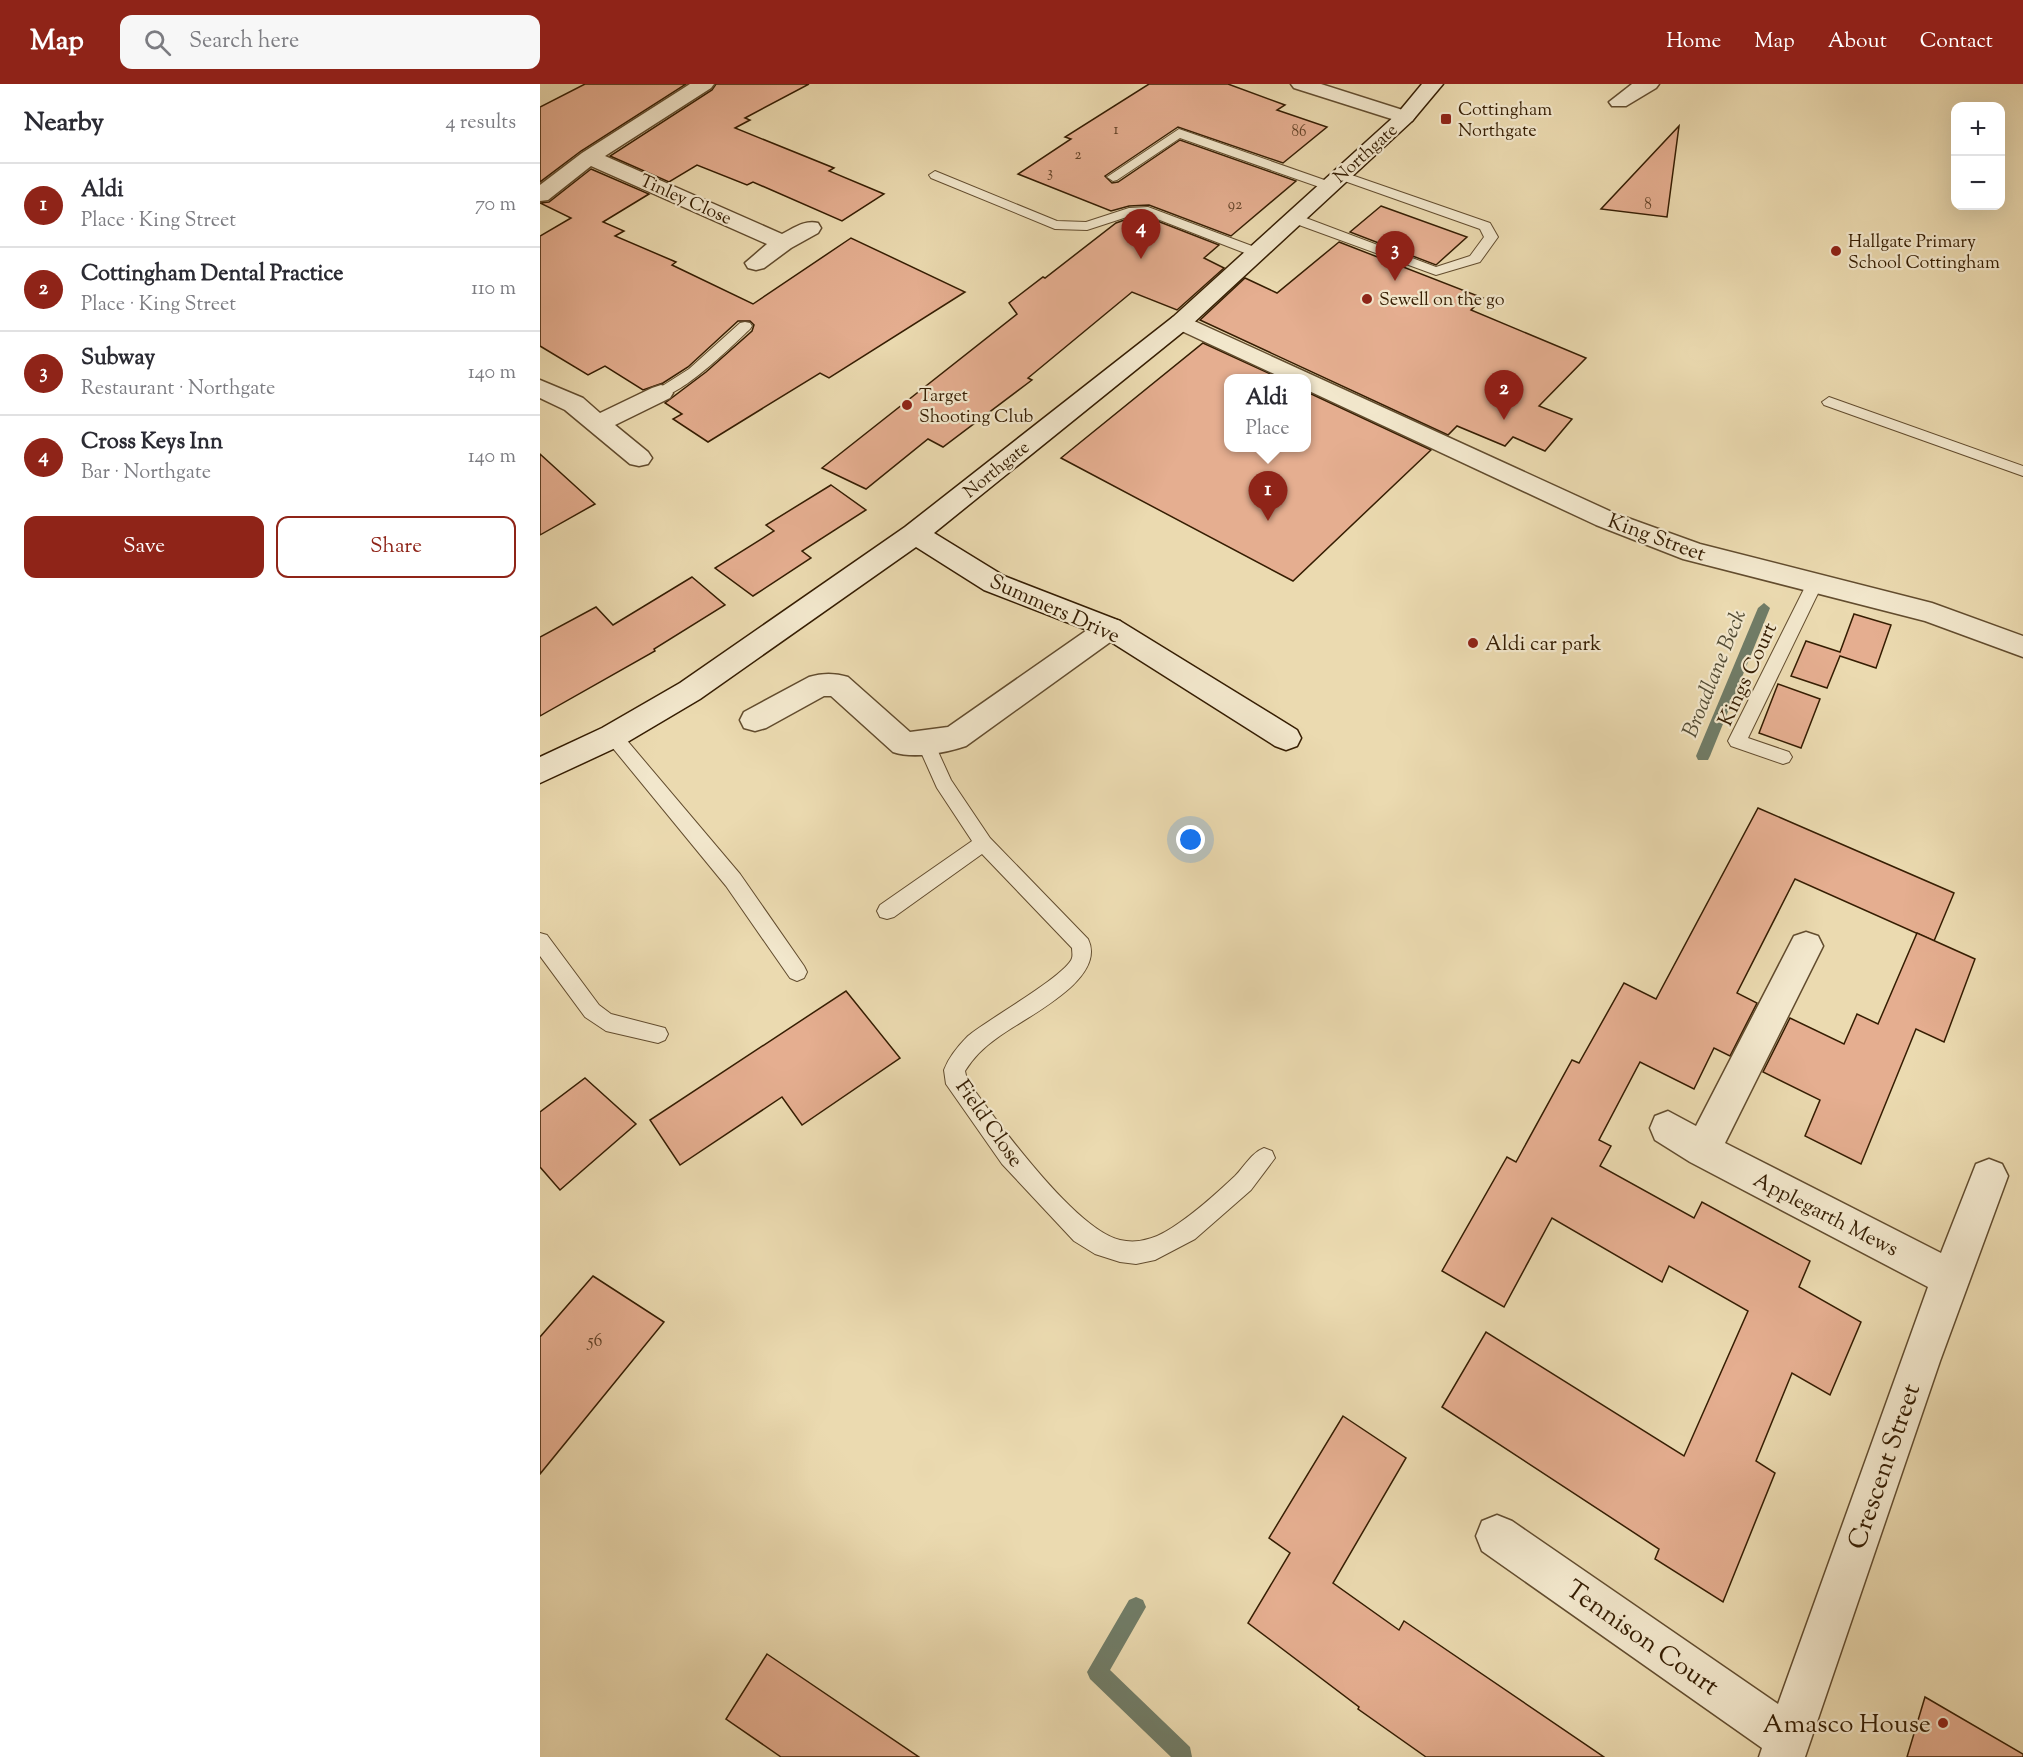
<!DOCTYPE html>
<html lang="en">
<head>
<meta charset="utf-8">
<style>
	:root { --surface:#fff; --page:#f7f7f7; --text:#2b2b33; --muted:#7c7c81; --line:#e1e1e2; --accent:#8f2418 }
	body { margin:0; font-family:"Sorts Mill Goudy",serif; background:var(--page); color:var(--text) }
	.controls { position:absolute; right:18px; top:18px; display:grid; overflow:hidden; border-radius:12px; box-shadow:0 6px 24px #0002 }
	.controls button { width:54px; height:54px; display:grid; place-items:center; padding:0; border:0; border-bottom:2px solid var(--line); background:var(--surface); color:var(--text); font:30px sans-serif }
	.you { position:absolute; left:651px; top:756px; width:21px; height:21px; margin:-15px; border:4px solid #fff; border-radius:50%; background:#1a73e8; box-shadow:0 0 0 9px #1a73e833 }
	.badge { display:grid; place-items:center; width:39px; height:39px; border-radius:50%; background:var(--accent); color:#fff; font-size:20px; font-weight:700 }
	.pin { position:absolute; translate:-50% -50px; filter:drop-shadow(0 2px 3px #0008) }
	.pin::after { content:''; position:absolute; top:32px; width:21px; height:18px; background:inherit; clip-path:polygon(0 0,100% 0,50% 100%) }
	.popup { position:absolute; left:684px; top:290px; width:87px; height:78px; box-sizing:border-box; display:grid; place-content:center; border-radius:12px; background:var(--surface); filter:drop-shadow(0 2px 4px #0005); font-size:20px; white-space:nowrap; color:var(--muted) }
	.popup b { font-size:22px; color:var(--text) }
	.popup::after { content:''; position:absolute; left:50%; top:100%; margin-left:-12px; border:12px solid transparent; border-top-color:var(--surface) }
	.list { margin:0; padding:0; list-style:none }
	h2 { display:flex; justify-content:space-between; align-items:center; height:78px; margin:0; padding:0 24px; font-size:26px }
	h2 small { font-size:20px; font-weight:400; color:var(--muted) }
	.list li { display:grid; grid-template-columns:39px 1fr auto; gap:18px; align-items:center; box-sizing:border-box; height:84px; padding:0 24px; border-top:2px solid var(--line) }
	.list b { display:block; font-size:22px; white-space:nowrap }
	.list p { margin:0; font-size:20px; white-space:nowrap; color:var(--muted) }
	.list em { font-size:20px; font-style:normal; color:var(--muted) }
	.actions { display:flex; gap:12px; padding:18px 24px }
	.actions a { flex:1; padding:14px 0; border:2px solid var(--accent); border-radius:12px; text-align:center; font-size:21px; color:var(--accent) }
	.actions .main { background:var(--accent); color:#fff }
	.icon { flex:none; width:33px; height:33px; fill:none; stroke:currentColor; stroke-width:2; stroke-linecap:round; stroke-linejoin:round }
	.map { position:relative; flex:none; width:1483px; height:1673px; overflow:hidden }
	header { display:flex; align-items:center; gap:36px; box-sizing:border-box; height:84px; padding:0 30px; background:var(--accent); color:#fff }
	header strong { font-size:28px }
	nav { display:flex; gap:33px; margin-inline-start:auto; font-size:21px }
	.search { width:420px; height:54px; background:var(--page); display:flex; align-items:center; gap:15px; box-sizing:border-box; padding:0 21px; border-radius:12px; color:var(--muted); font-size:22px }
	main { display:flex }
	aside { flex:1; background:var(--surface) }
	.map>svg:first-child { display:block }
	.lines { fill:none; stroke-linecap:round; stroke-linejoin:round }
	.stream { fill:#707c67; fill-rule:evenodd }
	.building { fill:#e5ae90; stroke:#351d02; stroke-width:1.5 }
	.lane-casing { stroke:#624c2e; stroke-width:2 }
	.street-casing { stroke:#624c2e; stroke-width:3 }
	.secondary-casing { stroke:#351d02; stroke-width:3 }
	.lane { fill:#f2e7cc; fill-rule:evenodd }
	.street { fill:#f2e7cc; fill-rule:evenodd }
	.secondary { fill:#f2e7cc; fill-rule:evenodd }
	.poi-dot { fill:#8f2418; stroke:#f2e7cc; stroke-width:2 }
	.labels { text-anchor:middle; stroke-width:4.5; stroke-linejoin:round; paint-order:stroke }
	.far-number-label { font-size:15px; fill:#614126 }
	.far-poi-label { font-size:18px; fill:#351d02; stroke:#f2e7cc; text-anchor:start }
	.far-street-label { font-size:18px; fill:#351d02; stroke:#f2e7cc }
	.number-label { font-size:18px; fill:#614126 }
	.street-label { font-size:21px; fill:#351d02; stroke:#f2e7cc }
	.poi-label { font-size:21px; fill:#351d02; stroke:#f2e7cc; text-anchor:start }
	.water-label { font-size:22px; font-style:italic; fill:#534c35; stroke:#f2e7cc }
	.near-street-label { font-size:26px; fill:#351d02; stroke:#f2e7cc }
	.near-poi-label { font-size:26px; fill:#351d02; stroke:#f2e7cc; text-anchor:end }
</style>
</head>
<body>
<header>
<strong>Map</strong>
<div class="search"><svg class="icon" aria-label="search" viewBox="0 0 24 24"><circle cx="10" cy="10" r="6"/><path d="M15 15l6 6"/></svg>Search here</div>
<nav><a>Home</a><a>Map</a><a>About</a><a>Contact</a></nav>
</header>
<main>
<aside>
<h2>Nearby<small>4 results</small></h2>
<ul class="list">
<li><span class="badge">1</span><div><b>Aldi</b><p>Place · King Street</p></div><em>70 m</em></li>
<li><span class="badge">2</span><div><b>Cottingham Dental Practice</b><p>Place · King Street</p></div><em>110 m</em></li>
<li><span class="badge">3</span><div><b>Subway</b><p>Restaurant · Northgate</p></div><em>140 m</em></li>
<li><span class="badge">4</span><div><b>Cross Keys Inn</b><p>Bar · Northgate</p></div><em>140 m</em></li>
</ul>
<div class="actions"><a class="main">Save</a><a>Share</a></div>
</aside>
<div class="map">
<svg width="1483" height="1673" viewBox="0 0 1483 1673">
	<rect width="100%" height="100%" fill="#ebdab0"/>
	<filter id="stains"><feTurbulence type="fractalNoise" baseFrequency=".00333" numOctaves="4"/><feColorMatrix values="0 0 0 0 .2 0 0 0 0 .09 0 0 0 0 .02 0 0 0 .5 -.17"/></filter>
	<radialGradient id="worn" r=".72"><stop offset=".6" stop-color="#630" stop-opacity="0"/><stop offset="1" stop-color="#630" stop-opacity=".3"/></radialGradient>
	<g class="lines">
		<!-- stream -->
		<g class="stream">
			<path d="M1224,519L1230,524L1170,672L1168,676H1158L1156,672L1218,524Z"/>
			<path d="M596,1513L603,1516L606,1523L570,1586L650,1663L652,1673H631L550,1595L547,1588L589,1516Z"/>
		</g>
	</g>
	<!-- building -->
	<g class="building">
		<path d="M45,0H146L41,67L0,98V23Z"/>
		<path d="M176,0H269L205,34L210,36L195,44L294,84L289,87L344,110L302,137L213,98L207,101L157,81L129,98L70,72L172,6Z"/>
		<path d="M609,0H688L745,21L737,26L787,43L743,79L638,43L565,92L572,99L578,98L640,56L756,97L691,152L609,121L589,122L571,127L478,90L531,55L525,53Z"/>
		<path d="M1139,42L1127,133L1061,125Z"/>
		<path d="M51,85L109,110L63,138L84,147L75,152L136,178L132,181L213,220L311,154L425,208L289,294L280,289L168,358L133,335L142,330L125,319L166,288L212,247L214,241L210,237H198L148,283L123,299L103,306L65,282L48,291L0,262V152L31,134L0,119L9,118Z"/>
		<path d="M841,122L927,153L896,181L810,148Z"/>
		<path d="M607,133L679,161L664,174L684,184L637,226L592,208L488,294L492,296L403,363L388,355L326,405L282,384L477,230L469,219L503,193L505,194L576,139L590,134Z"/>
		<path d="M799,158L943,214L931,226L1046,274L999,322L1032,335L1005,367L973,353L965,362L917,342L908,351L660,236L705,194L737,209Z"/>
		<path d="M663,259L739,294H689V363H767V308L891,366L753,497L521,374Z"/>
		<path d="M0,370L55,420L0,451Z"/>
		<path d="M291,401L326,426L262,467L271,474L213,512L175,484L234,447L226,441Z"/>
		<path d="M152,493L185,521L114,565L115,567L0,632V553L56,523L73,541Z"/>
		<path d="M1314,530L1351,541L1336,584L1300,572L1287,604L1251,592L1266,557L1300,568Z"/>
		<path d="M1238,600L1280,615L1261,664L1219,649Z"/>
		<path d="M1218,724L1414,809L1394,857L1255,795L1197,909L1217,919L1190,972L1174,964L1154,1005L1100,978L1059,1056L1071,1062L1060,1082L1154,1134L1162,1118L1270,1177L1259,1203L1321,1238L1290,1311L1252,1289L1216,1377L1235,1389L1183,1518L1115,1475L1119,1465L902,1323L946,1248L1144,1372L1208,1227L1129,1182L1122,1198L1012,1134L964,1223L902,1187L967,1073L976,1078L1032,976L1039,979L1084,899L1116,915Z"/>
		<path d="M1377,849L1435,875L1404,958L1376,945L1321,1080L1265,1052L1280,1016L1223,988L1250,934L1304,960L1317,930L1338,940Z"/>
		<path d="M306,907L360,974L262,1041L242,1013L140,1081L110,1036Z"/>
		<path d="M45,994L96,1040L20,1106L0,1083V1028Z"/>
		<path d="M53,1192L124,1238L0,1390V1253Z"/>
		<path d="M803,1332L866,1374L793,1499L859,1546L864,1537L1064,1673H886L818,1625L819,1623L708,1539L750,1469L729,1454Z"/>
		<path d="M227,1570L379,1673H241L186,1635Z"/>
		<path d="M1385,1613L1483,1670V1673H1367Z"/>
	</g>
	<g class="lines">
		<!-- lane casing -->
		<g class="lane-casing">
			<g id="lane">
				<path d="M639,45L793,99L795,102L793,105H785L640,54L577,96L573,97L567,93Z"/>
				<path d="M395,87L517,137L546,138L589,124L608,123L720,165L722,168L720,171H710L607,131L590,132L547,146L515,145L391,94L389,91Z"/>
				<path d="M800,87L950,139L958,153L940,178L896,191L748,137L747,134L748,131H758L896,183L930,172L944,153L940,145L796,94L794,91L796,88Z"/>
				<path d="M205,238L210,239L212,242L210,245C194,260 136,318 116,312L114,309L116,306L149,285L200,239Z"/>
				<path d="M1289,313L1483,382V392L1284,321L1282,318Z"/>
				<path d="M1275,493L1281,495L1283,499L1208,654L1249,668L1252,673L1249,678L1243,680L1191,662L1188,657L1269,495Z"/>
				<path d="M73,645L79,647L200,790L264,882L267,888L264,894L257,897L250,894L186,802L67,657L64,652L67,647Z"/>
				<path d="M385,650L391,652L411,696L450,754L548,855C568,896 483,934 457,954C444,963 433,974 425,987L427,996C455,1035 535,1146 580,1156C602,1161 621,1152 639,1139C658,1126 678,1108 695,1092C705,1082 711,1069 724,1064L732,1067L735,1074L711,1106L655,1155L615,1176L596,1180L580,1178L555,1170L534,1157L462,1080L406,1000L404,986C409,973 418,962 428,952C447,936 527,891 532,874C533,871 532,867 532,864L442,770L354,833L347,835L340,833L337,827L340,821L432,757L397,704L376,657L379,652Z"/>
				<path d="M0,849L7,851L59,921L71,930L125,944L128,950L125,956L118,959L66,947L45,933L0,872Z"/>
			</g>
		</g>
		<!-- street casing -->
		<g class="street-casing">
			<g id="street">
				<path d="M150,0H174L171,4L65,72L242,150C254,144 264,136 278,139L281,144L278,149L251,164L224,184L216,186L208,184L205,179L227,160L51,82L8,116L0,117V101L42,69Z"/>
				<path d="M751,0H781L872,29L875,33L872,37H858L754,4Z"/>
				<path d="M1092,0H1119L1116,4L1086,22H1072L1069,18Z"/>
				<path d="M641,231L1074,429L1160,460L1392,519L1483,552V573L1385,537L1143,475L1056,441L767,306V294H743L633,243L629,238L633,233Z"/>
				<path d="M0,296L43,314L60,329L112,304L121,301L130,304L133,309L130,314L75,341L108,368L112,374L108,380L99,382L90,380L25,326L0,314Z"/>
				<path d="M570,534L580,537L584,544L580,551L426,662C405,669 374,675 353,668L291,612H284L226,644L215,647L204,644L200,636L204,628L269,593C282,589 295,589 308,593L370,648L408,643L560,537Z"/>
				<path d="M1266,848L1278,852L1283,862L1185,1059L1401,1169L1436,1080L1449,1075L1462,1080L1468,1092L1400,1277L1265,1673H1219L1222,1664L942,1467L936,1452L942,1437L957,1431L972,1437L1238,1620L1388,1203L1150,1078L1115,1056L1110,1044L1115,1032L1128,1027L1156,1042L1254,852Z"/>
			</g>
		</g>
		<!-- secondary casing -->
		<g class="secondary-casing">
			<path id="secondary" d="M882,0H903L872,37L649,243L394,449L464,492L580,537L757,646L761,654L757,662L746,666L735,662L560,551L444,506L376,463L160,615L84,660L0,699V673L62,644L140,599L365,443L633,233L858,29Z"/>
		</g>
		<!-- lane -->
		<use href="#lane" class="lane"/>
		<!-- street -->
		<use href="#street" class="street"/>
		<!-- secondary -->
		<use href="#secondary" class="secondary"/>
	</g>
	<!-- markers -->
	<g class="poi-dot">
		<rect x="900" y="29" width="12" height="12" rx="3"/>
		<circle cx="1296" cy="167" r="6"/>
		<circle cx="827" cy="215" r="6"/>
		<circle cx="367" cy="321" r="6"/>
		<circle cx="933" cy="559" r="6"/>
		<circle cx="1403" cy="1639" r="6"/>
	</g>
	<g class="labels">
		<!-- far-number labels -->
		<g class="far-number-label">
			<text x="576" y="50">1</text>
			<text x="759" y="52">86</text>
			<text x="538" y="75">2</text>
			<text x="510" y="93">3</text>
			<text x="695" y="125">92</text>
			<text x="1108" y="125">8</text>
		</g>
		<!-- far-poi labels -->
		<g class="far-poi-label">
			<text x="918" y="31">Cottingham<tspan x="918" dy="21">Northgate</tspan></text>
			<text x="1308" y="163">Hallgate Primary<tspan x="1308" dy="21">School Cottingham</tspan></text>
			<text x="839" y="221">Sewell on the go</text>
			<text x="379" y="317">Target<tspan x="379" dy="21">Shooting Club</tspan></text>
		</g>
		<!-- far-street labels -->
		<g class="far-street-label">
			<text transform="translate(825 69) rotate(-42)" y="6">Northgate</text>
			<text transform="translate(146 115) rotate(24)" y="6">Tinley Close</text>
			<text transform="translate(456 385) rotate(-39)" y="6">Northgate</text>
		</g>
		<!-- number labels -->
		<g class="number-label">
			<text x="55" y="1262">56</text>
		</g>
		<!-- street labels -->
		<g class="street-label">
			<text transform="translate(1117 453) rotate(20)" y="7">King Street</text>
			<text transform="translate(515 524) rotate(24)" y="7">Summers Drive</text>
			<text transform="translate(1207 590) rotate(-65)" y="7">Kings Court</text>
			<text transform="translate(450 1039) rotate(55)" y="7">Field Close</text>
			<text transform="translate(1286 1130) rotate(27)" y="7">Applegarth Mews</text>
		</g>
		<!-- poi labels -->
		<g class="poi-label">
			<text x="945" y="566">Aldi car park</text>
		</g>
		<!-- water labels -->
		<g class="water-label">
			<text transform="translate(1173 589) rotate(-68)" y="8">Broadlane Beck</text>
		</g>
		<!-- near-street labels -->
		<g class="near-street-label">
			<text transform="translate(1343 1382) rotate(-71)" y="9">Crescent Street</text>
			<text transform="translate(1103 1553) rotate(35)" y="9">Tennison Court</text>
		</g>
		<!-- near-poi labels -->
		<g class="near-poi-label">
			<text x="1391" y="1648">Amasco House</text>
		</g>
	</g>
	<rect width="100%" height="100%" filter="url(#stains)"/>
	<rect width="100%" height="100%" fill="url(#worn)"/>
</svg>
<div class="controls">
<button>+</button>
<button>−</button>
</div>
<div class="you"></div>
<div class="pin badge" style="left:728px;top:437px">1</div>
<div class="popup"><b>Aldi</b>Place</div>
<div class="pin badge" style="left:964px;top:336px">2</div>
<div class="pin badge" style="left:855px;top:197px">3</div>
<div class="pin badge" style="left:601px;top:175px">4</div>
</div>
</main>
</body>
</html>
